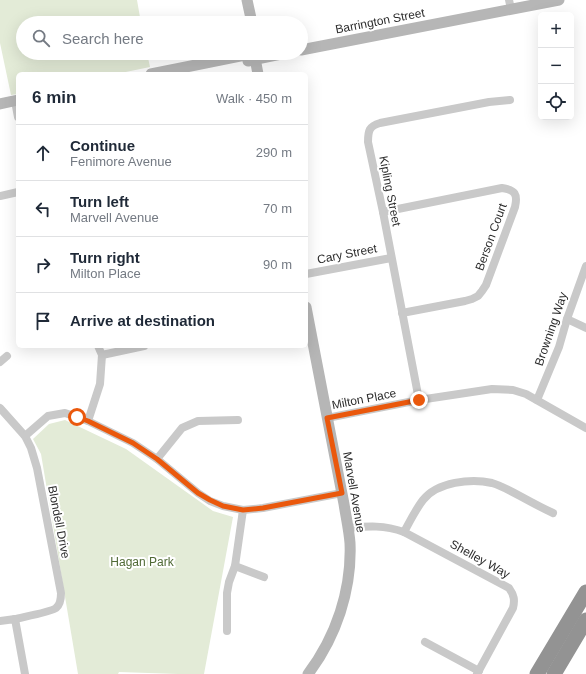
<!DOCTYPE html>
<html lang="en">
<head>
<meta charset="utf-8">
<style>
	:root { --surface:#fff; --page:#f2f2f3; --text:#1f2937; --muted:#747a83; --line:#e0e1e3 }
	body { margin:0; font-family:Helvetica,sans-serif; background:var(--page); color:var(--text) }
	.controls { position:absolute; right:12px; top:12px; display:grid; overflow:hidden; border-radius:6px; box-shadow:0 4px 16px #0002 }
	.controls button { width:36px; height:36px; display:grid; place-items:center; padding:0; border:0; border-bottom:1px solid var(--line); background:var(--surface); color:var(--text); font:20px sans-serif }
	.stop { position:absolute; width:12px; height:12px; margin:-9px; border:3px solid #ea580c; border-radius:50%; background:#fff }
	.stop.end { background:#ea580c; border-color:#fff; box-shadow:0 1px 4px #0008 }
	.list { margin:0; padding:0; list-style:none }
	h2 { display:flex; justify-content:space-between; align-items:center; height:52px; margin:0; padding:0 16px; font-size:17px }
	h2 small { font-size:13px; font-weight:400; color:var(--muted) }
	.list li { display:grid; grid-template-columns:26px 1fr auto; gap:12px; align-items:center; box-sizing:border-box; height:56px; padding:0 16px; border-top:1px solid var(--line) }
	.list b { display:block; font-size:15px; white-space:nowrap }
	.list p { margin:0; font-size:13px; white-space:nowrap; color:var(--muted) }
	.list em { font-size:13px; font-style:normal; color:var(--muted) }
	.icon { flex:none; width:22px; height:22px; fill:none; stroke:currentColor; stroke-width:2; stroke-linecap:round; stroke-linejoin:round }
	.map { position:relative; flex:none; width:586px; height:674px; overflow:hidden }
	.search { position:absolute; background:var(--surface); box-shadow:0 4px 16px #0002; left:16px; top:16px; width:292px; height:44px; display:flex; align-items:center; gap:10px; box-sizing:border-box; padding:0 14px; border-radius:22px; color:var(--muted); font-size:15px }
	.panel { position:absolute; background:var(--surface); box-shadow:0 4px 16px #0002; left:16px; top:72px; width:292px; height:276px; border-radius:6px }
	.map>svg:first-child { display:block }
	.green { fill:#e3ebd7 }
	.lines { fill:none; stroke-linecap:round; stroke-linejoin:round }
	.street { stroke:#c9c9c9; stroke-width:8 }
	.secondary { stroke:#b6b6b6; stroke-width:11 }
	.highway { stroke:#939393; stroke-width:15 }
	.route { stroke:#ea580c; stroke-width:5 }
	.labels { text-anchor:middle; stroke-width:4; stroke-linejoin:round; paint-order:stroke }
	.street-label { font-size:12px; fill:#2c2c2c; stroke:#fff }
	.park-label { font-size:12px; fill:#506a36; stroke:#fff }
</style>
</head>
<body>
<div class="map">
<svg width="586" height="674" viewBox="0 0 586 674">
	<rect width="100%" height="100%" fill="#fff"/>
	<!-- green -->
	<g class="green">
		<path d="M0,0H137L141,23H23V53H147L150,67L116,74H18V94L11,95L0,43Z"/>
		<path d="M65,420L126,449L213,511L233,517L204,674H178L119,672L118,674H78L41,454L33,439L49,424Z"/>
	</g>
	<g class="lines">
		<!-- street -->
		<g class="street">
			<path d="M509,0L511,9"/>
			<path d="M15,101L18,117"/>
			<path d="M0,196L18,192"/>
			<path d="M383,212L502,188C515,190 518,194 515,207L486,285L482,291L478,296L472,299L465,301L402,313"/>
			<path d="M306,274L391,258"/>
			<path d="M567,319L586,328"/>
			<path d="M102,355L144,346"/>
			<path d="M0,362L7,356"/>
			<path d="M419,400L383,212L368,142C368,131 369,126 380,123L489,102L510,100"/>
			<path d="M537,400L559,347L567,319L586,266"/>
			<path d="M0,408L25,436L31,448L37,468L61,593C61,598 60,605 56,608C51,612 23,617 15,619"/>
			<path d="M327,418L419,400L492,389L513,390L526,394L586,428"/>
			<path d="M88,421L100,384L102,355L98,346"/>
			<path d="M25,436L48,416L65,413L88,421L133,443L157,459L198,493L210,501L223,506L243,510L263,508L342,493"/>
			<path d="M157,459L182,428L198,421L238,420"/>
			<path d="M348,528C369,526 384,525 404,532L509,588C514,595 515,600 513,608L477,674"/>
			<path d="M404,532C410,521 416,509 423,500C437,482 471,478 492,483C502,486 511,491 520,496C531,502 542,508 553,513"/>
			<path d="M235,566L264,577"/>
			<path d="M0,621L15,619L25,674"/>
			<path d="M227,631V593L229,582L235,566L243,510"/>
			<path d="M425,642L479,671"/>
		</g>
		<!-- secondary -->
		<g class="secondary">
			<path d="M247,0L252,23"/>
			<path d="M301,50L559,0"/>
			<path d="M254,53L258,74"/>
			<path d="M248,61L286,53"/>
			<path d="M151,74L256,53"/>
			<path d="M0,104L18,100"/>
			<path d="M306,307C315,352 323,397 332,442C336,463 340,483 344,504C346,517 349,530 350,543C352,590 336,637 308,674"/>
		</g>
		<!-- highway -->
		<g class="highway">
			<path d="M537,674L586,592"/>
			<path d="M554,674L586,620"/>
		</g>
	</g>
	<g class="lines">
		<!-- route -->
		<path class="route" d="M77,417L88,421L133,443L157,459L198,493L210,500L223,506L243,510L263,508L342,493L327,418L419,400"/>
	</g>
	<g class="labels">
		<!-- street labels -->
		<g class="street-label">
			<text transform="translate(380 21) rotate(-11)" y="4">Barrington Street</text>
			<text transform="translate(390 191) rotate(79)" y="4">Kipling Street</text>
			<text transform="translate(491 237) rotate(-70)" y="4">Berson Court</text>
			<text transform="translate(347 254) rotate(-11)" y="4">Cary Street</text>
			<text transform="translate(551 329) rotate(-71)" y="4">Browning Way</text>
			<text transform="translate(364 399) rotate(-11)" y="4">Milton Place</text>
			<text transform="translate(354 492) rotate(80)" y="4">Marvell Avenue</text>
			<text transform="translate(59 522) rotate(79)" y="4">Blondell Drive</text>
			<text transform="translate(480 559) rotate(29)" y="4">Shelley Way</text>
		</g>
		<!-- park labels -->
		<g class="park-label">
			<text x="142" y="566">Hagan Park</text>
		</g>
	</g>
</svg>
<div class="controls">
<button>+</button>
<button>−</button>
<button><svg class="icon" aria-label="locate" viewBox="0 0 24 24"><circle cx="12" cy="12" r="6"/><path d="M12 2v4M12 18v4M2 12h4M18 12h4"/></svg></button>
</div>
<div class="stop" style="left:77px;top:417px"></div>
<div class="stop end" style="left:419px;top:400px"></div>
<div class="search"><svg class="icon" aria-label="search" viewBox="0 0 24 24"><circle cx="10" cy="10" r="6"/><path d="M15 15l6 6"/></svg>Search here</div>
<section class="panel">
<h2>6 min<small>Walk · 450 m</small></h2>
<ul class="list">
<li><svg class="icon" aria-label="ahead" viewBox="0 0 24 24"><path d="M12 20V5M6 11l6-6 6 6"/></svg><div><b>Continue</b><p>Fenimore Avenue</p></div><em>290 m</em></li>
<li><svg class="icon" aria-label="left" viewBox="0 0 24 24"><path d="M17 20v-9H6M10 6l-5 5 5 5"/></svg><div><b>Turn left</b><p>Marvell Avenue</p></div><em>70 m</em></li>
<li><svg class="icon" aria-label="right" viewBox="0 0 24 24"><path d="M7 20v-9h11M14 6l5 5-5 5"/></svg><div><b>Turn right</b><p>Milton Place</p></div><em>90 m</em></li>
<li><svg class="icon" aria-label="arrive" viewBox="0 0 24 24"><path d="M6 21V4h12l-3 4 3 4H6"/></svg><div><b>Arrive at destination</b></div></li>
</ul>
</section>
</div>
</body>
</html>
